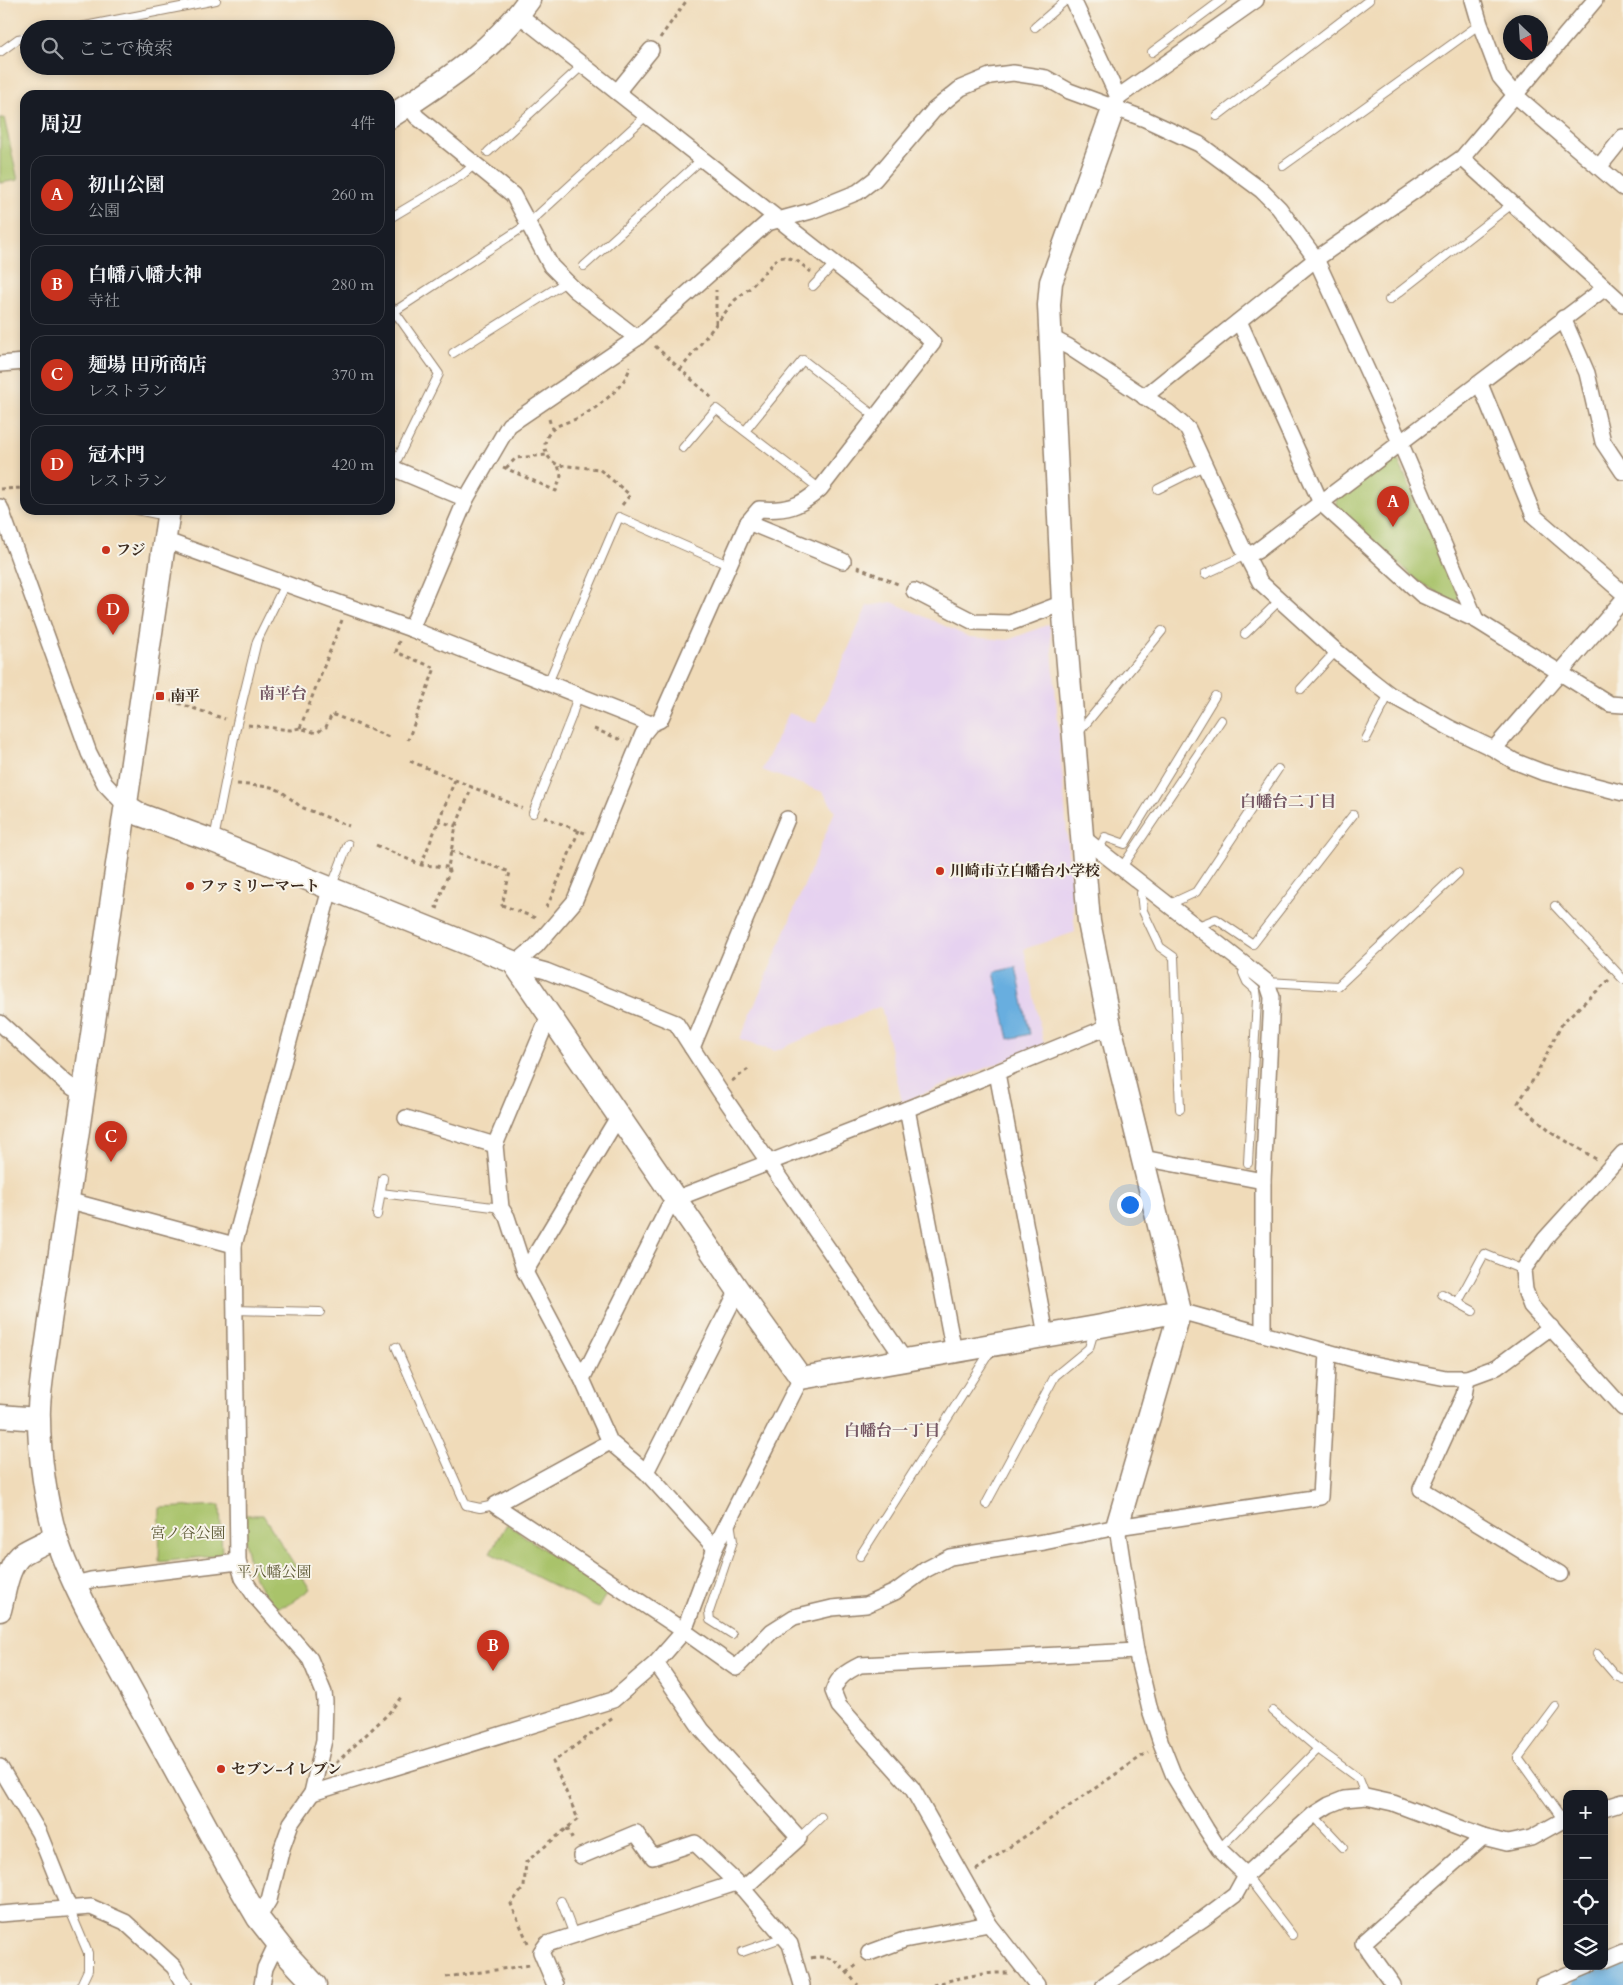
<!DOCTYPE html>
<html lang="ja">
<head>
<meta charset="utf-8">
<style>
	:root { --surface:#171b24; --page:#20242c; --text:#f1f3f6; --muted:#9ea1a6; --line:#363941; --accent:#c8321e }
	body { margin:0; font-family:Cardo,"Noto Serif JP",serif; background:var(--page); color:var(--text) }
	.controls { position:absolute; right:15px; bottom:15px; display:grid; overflow:hidden; border-radius:10px; box-shadow:0 2px 8px #0003 }
	.controls button { width:45px; height:45px; display:grid; place-items:center; padding:0; border:0; border-bottom:1px solid var(--line); background:var(--surface); color:var(--text); font:25px sans-serif }
	.compass { position:absolute; left:1503px; top:15px; width:45px; height:45px; border-radius:50%; background:var(--surface); box-shadow:0 2px 8px #0003; rotate:155deg }
	.you { position:absolute; left:1129px; top:1204px; width:18px; height:18px; margin:-12px; border:4px solid #fff; border-radius:50%; background:#1a73e8; box-shadow:0 0 0 8px #1a73e833 }
	.badge { display:grid; place-items:center; width:32px; height:32px; border-radius:50%; background:var(--accent); color:#fff; font-size:16px; font-weight:700 }
	.pin { position:absolute; translate:-50% -41px; filter:drop-shadow(0 1px 2px #0008) }
	.pin::after { content:''; position:absolute; top:26px; width:18px; height:15px; background:inherit; clip-path:polygon(0 0,100% 0,50% 100%) }
	.list { margin:0; padding:0; list-style:none }
	h2 { display:flex; justify-content:space-between; align-items:center; height:65px; margin:0; padding:0 20px; font-size:21px }
	h2 small { font-size:16px; font-weight:400; color:var(--muted) }
	.list li { display:grid; grid-template-columns:32px 1fr auto; gap:15px; align-items:center; box-sizing:border-box; height:80px; margin:0 10px 10px; padding:0 10px; border:1px solid var(--line); border-radius:15px }
	.list b { display:block; font-size:19px; white-space:nowrap }
	.list p { margin:0; font-size:16px; white-space:nowrap; color:var(--muted) }
	.list em { font-size:16px; font-style:normal; color:var(--muted) }
	.icon { flex:none; width:28px; height:28px; fill:none; stroke:currentColor; stroke-width:2; stroke-linecap:round; stroke-linejoin:round }
	.map { position:relative; flex:none; width:1623px; height:1985px; overflow:hidden }
	.search { position:absolute; background:var(--surface); box-shadow:0 2px 8px #0003; left:20px; top:20px; width:375px; height:55px; display:flex; align-items:center; gap:12px; box-sizing:border-box; padding:0 18px; border-radius:28px; color:var(--muted); font-size:19px }
	.panel { position:absolute; background:var(--surface); box-shadow:0 2px 8px #0003; left:20px; top:90px; width:375px; height:425px; border-radius:15px }
	.map>svg:first-child { display:block }
	.built { fill:#e6d2f0 }
	.green { fill:#a9c36a; stroke:#727644 }
	.water { fill:#68aedf; stroke:#526c7e }
	.lines { fill:none; stroke-linecap:round; stroke-linejoin:round }
	.river { stroke:#68aedf; stroke-width:34 }
	.lane-casing { stroke:#96826c; stroke-width:10 }
	.street-casing { stroke:#96826c; stroke-width:18 }
	.secondary-casing { stroke:#96826c; stroke-width:25 }
	.path { stroke:#96826c; stroke-width:3; stroke-dasharray:4 4; stroke-linecap:butt }
	.lane { stroke:#fff; stroke-width:8 }
	.street { stroke:#fff; stroke-width:15 }
	.secondary { stroke:#fff; stroke-width:22 }
	.poi-dot { fill:#c8321e; stroke:#f7f3e8; stroke-width:2 }
	.labels { text-anchor:middle; stroke-width:4; stroke-linejoin:round; paint-order:stroke }
	.poi-label { font-size:15px; font-weight:bold; fill:#3b2a1e; stroke:#f7f3e8; text-anchor:start }
	.park-label { font-size:15px; fill:#5c5835; stroke:#f7f3e8 }
	.neighbourhood-label { font-size:16px; font-weight:bold; fill:#765865; stroke:#f7f3e8 }
</style>
</head>
<body>
<div class="map">
<svg width="1623" height="1985" viewBox="0 0 1623 1985">
	<rect width="100%" height="100%" fill="#f7f3e8"/>
	<filter id="ink" filterUnits="userSpaceOnUse"><feTurbulence type="fractalNoise" baseFrequency=".02" numOctaves="2"/><feDisplacementMap in="SourceGraphic" scale="10" xChannelSelector="R" yChannelSelector="G"/><feConvolveMatrix kernelMatrix="1 2 1 2 8 2 1 2 1" color-interpolation-filters="sRGB"/></filter>
	<filter id="wash" filterUnits="userSpaceOnUse"><feTurbulence type="fractalNoise" baseFrequency=".0096" numOctaves="4" result="noise"/><feDisplacementMap in="SourceGraphic" scale="20" xChannelSelector="R" yChannelSelector="G"/><feGaussianBlur stdDeviation="1.12" result="paint"/><feColorMatrix in="noise" values="0 0 0 0 0 0 0 0 0 0 0 0 0 0 0 0 0 1.4 0 .05"/><feComposite in="paint" operator="in"/></filter>
	<g filter="url(#wash)">
		<rect width="100%" height="100%" fill="#f0dbb9"/>
		<!-- built -->
		<path class="built" d="M892,602L969,637L1008,640L1050,624L1075,932L1024,949L1044,1045L902,1102L881,1006L775,1051L740,1040L835,811L823,792L762,770L789,713L816,723L867,606Z"/>
		<!-- green -->
		<g class="green">
			<path d="M0,118H4L18,180L0,183Z"/>
			<path d="M1392,457L1398,460L1460,598L1453,602L1418,581L1335,506L1337,498Z"/>
			<path d="M220,1505L222,1555L159,1562L160,1508Z"/>
			<path d="M243,1515H263L310,1589L290,1604L275,1608C249,1576 245,1555 243,1515Z"/>
			<path d="M507,1524L607,1593L598,1608L490,1553Z"/>
		</g>
		<!-- water -->
		<path class="water" d="M1016,967L1030,1034L1009,1039L994,972Z"/>
		<g class="lines">
			<!-- river -->
			<path class="river" d="M1591,1985L1623,1972"/>
		</g>
	</g>
	<g filter="url(#ink)">
		<g class="lines">
			<!-- lane casing -->
			<g class="lane-casing">
				<g id="lane">
					<path d="M1035,27L1066,0"/>
					<path d="M70,29L216,0"/>
					<path d="M0,52L18,39L29,37"/>
					<path d="M1152,52L1222,0"/>
					<path d="M1217,116L1369,0"/>
					<path d="M488,152L584,64"/>
					<path d="M1283,166L1480,24"/>
					<path d="M390,218L462,175L474,165"/>
					<path d="M584,266L701,160"/>
					<path d="M813,286L835,263"/>
					<path d="M1389,300L1512,204"/>
					<path d="M390,305L439,374L393,468"/>
					<path d="M390,320L395,311L528,224L647,115"/>
					<path d="M453,353L566,282"/>
					<path d="M745,431L803,360L876,417"/>
					<path d="M683,448L716,409L820,489"/>
					<path d="M1158,489L1204,466"/>
					<path d="M137,510L166,516"/>
					<path d="M1205,574L1246,555"/>
					<path d="M1245,634L1280,600"/>
					<path d="M548,683L619,517L728,565"/>
					<path d="M1301,689L1336,651"/>
					<path d="M1079,732L1162,631"/>
					<path d="M1366,739L1389,694"/>
					<path d="M533,813L571,718L578,695"/>
					<path d="M214,839L237,723L257,641L285,584"/>
					<path d="M1099,849L1105,837L1125,844L1215,696"/>
					<path d="M1122,867L1221,720"/>
					<path d="M1145,884L1141,893L1143,911L1160,947L1174,957L1180,1109"/>
					<path d="M331,888L348,844"/>
					<path d="M1170,904L1196,892L1278,769"/>
					<path d="M1555,906L1623,979"/>
					<path d="M1198,926L1216,919L1253,944L1353,815"/>
					<path d="M1246,965L1243,973L1247,982L1256,990L1257,999L1248,1163"/>
					<path d="M1267,982L1338,986L1458,873"/>
					<path d="M381,1193L501,1208"/>
					<path d="M377,1215L383,1178"/>
					<path d="M1442,1294L1473,1311"/>
					<path d="M1458,1302L1484,1254L1523,1270"/>
					<path d="M235,1310L320,1312"/>
					<path d="M396,1347L466,1505L480,1508L495,1505"/>
					<path d="M986,1504L1055,1376L1089,1348L1094,1331"/>
					<path d="M730,1522L733,1541L709,1612L710,1620L732,1634"/>
					<path d="M860,1556L991,1350"/>
					<path d="M1597,1654L1616,1676L1623,1679"/>
					<path d="M1556,1707L1518,1758L1562,1819"/>
					<path d="M1273,1711L1318,1749L1359,1779L1366,1797"/>
					<path d="M1313,1815L1343,1847"/>
					<path d="M799,1838L821,1817"/>
					<path d="M1219,1849L1318,1749"/>
					<path d="M1246,1875L1292,1935"/>
					<path d="M561,1901L574,1935"/>
					<path d="M69,1908L88,1953V1970L81,1985"/>
					<path d="M742,1952L784,1937"/>
				</g>
			</g>
			<!-- street casing -->
			<g class="street-casing">
				<g id="street">
					<path d="M1073,0L1118,97L1115,106"/>
					<path d="M1473,0L1480,24L1500,77L1515,95L1623,188"/>
					<path d="M617,92L651,50"/>
					<path d="M1118,97L1256,0"/>
					<path d="M408,105L417,117L513,195L551,266L575,290L637,338"/>
					<path d="M1462,158L1623,304"/>
					<path d="M1599,167L1623,137"/>
					<path d="M1563,318L1587,373L1603,442L1623,472"/>
					<path d="M1239,321L1321,503L1422,595L1476,620L1610,704L1623,705"/>
					<path d="M1050,337L1069,347L1168,412L1188,429L1246,555L1260,582L1336,651L1371,680L1389,694L1450,728L1494,749L1514,761L1542,772L1623,793"/>
					<path d="M0,364L25,362"/>
					<path d="M1480,384L1534,516L1623,593"/>
					<path d="M1144,397L1316,259L1462,158L1595,0"/>
					<path d="M390,467L466,499"/>
					<path d="M0,507L89,753L105,784L126,806"/>
					<path d="M748,522L843,561"/>
					<path d="M164,540L411,629L651,724"/>
					<path d="M1246,555L1257,551L1605,288"/>
					<path d="M914,591L974,622L1010,623L1063,603"/>
					<path d="M411,629L466,499L509,425L637,338L767,223L811,211L858,192L875,179L934,110L961,88L990,76L1013,73L1046,78L1069,91L1145,119L1199,144L1261,190L1279,208L1316,259L1400,442L1476,620"/>
					<path d="M1494,749L1623,600"/>
					<path d="M1082,837L1267,982L1272,997L1263,1181V1334"/>
					<path d="M513,962L522,958L536,946L574,902L643,734L651,724L660,720L748,522L759,509C786,511 800,507 820,489L933,343L923,333L518,14"/>
					<path d="M513,962L546,971L676,1023L719,1090L904,1359"/>
					<path d="M549,1016L495,1145L501,1208L507,1217L525,1272L582,1379L610,1442L646,1472L715,1548"/>
					<path d="M0,1023L66,1083L82,1094"/>
					<path d="M692,1048L787,819"/>
					<path d="M997,1073L1046,1335"/>
					<path d="M907,1109L954,1352"/>
					<path d="M406,1118L495,1145"/>
					<path d="M1623,1153L1545,1239L1523,1270L1525,1290L1531,1306L1623,1408"/>
					<path d="M1143,1158L1263,1181"/>
					<path d="M67,1200L234,1245"/>
					<path d="M525,1272L618,1117"/>
					<path d="M1180,1311L1364,1362L1446,1378H1467L1497,1367L1551,1327"/>
					<path d="M1467,1378L1464,1395L1421,1489L1560,1574"/>
					<path d="M582,1379L668,1208L675,1199L907,1109L1110,1026"/>
					<path d="M610,1442L495,1505L684,1631L736,1668L772,1631L794,1617L832,1608L866,1605L895,1592L925,1570L950,1557L1044,1542L1117,1527L1320,1497L1328,1352"/>
					<path d="M646,1472L738,1290"/>
					<path d="M1117,1527L1136,1651L1150,1710L1161,1743L1174,1776L1206,1829L1219,1849L1246,1875"/>
					<path d="M75,1584L91,1580L238,1562"/>
					<path d="M656,1663L702,1730L799,1838L743,1889"/>
					<path d="M0,1767L39,1833L69,1908"/>
					<path d="M312,1793L613,1700L656,1663L684,1631L715,1548L801,1378"/>
					<path d="M1604,1808L1623,1802"/>
					<path d="M581,1856L636,1833L653,1857L695,1843L743,1889L790,1944L802,1985"/>
					<path d="M0,1914L91,1907L125,1922L174,1967L184,1985"/>
					<path d="M258,1918L269,1900L282,1848L291,1823L312,1793L324,1740L325,1701L324,1693L310,1659L255,1596L243,1578L238,1562L234,1245L330,889"/>
					<path d="M869,1953L904,1940L989,1924"/>
					<path d="M1604,1960L1623,1952"/>
					<path d="M262,1985L265,1968L277,1943"/>
					<path d="M555,1985L541,1952L547,1944L736,1883"/>
					<path d="M1037,1985L989,1924L912,1788L839,1706L833,1691C838,1677 846,1672 860,1665L1136,1651"/>
					<path d="M1104,1985L1203,1919L1235,1895L1246,1875L1313,1815L1329,1805L1344,1799L1366,1797L1393,1803L1483,1837L1507,1843L1531,1838L1567,1818"/>
					<path d="M1393,1985L1363,1943L1483,1837"/>
					<path d="M1543,1985L1588,1966"/>
				</g>
			</g>
			<!-- secondary casing -->
			<g class="secondary-casing">
				<g id="secondary">
					<path d="M1114,107L1051,282L1049,305L1063,603L1089,922L1110,1026L1180,1311L1117,1527"/>
					<path d="M390,117C443,82 491,53 529,0"/>
					<path d="M169,510L43,1369C41,1386 38,1403 39,1419C39,1454 46,1504 56,1537C64,1564 77,1590 90,1615L231,1872L258,1918L288,1956L315,1985"/>
					<path d="M126,806L141,815L213,841L513,962L738,1290L801,1378L1096,1327L1180,1311"/>
					<path d="M0,1416L38,1419"/>
					<path d="M0,1610C5,1592 7,1564 24,1553C34,1547 46,1542 56,1537"/>
				</g>
			</g>
			<!-- path -->
			<g class="path">
				<path d="M660,38L687,0"/>
				<path d="M716,324V290"/>
				<path d="M655,346L713,399"/>
				<path d="M680,370L735,300L750,288L778,258L785,257L796,260L811,272"/>
				<path d="M549,419L552,429"/>
				<path d="M503,467L556,491L561,476L558,465"/>
				<path d="M506,468L516,458L546,455"/>
				<path d="M0,489L25,488"/>
				<path d="M622,505L630,495L599,469L558,465C544,458 540,442 552,430C559,423 571,422 580,417C597,408 627,386 630,366"/>
				<path d="M857,567L900,585"/>
				<path d="M399,641L396,652L435,668L408,740"/>
				<path d="M163,698L225,719"/>
				<path d="M248,725L290,730L300,728L316,733L326,727L332,714L389,737"/>
				<path d="M300,728L342,620"/>
				<path d="M594,729L624,741"/>
				<path d="M410,761L522,808"/>
				<path d="M237,784L271,787L281,791L301,807L349,826"/>
				<path d="M544,817L585,833"/>
				<path d="M438,821L456,826"/>
				<path d="M376,845L421,865L448,867"/>
				<path d="M451,851L510,872L502,905L538,919"/>
				<path d="M421,865L455,780"/>
				<path d="M546,907L551,898L579,830"/>
				<path d="M439,908L436,907L449,872L448,867L456,826L472,787"/>
				<path d="M732,1081L751,1067"/>
				<path d="M1596,1159L1553,1133L1518,1103L1535,1077L1563,1022L1609,980"/>
				<path d="M336,1763L388,1714L402,1696"/>
				<path d="M567,1828L574,1842"/>
				<path d="M976,1870L1148,1752"/>
				<path d="M528,1943L511,1904L524,1887L526,1862L578,1819L553,1762L613,1718"/>
				<path d="M811,1958C836,1953 843,1969 858,1985"/>
				<path d="M847,1973L858,1964"/>
				<path d="M446,1977L530,1965"/>
				<path d="M933,1985C958,1978 982,1972 1008,1973"/>
			</g>
			<!-- lane -->
			<use href="#lane" class="lane"/>
			<!-- street -->
			<use href="#street" class="street"/>
			<!-- secondary -->
			<use href="#secondary" class="secondary"/>
		</g>
	</g>
	<!-- markers -->
	<g class="poi-dot">
		<circle cx="106" cy="550" r="5"/>
		<rect x="155" y="691" width="10" height="10" rx="2.5"/>
		<circle cx="940" cy="871" r="5"/>
		<circle cx="190" cy="886" r="5"/>
		<circle cx="221" cy="1769" r="5"/>
	</g>
	<g class="labels">
		<!-- poi labels -->
		<g class="poi-label">
			<text x="116" y="555">フジ</text>
			<text x="170" y="701">南平</text>
			<text x="950" y="876">川崎市立白幡台小学校</text>
			<text x="200" y="891">ファミリーマート</text>
			<text x="231" y="1774">セブン-イレブン</text>
		</g>
		<!-- park labels -->
		<g class="park-label">
			<text x="188" y="1538">宮ノ谷公園</text>
			<text x="274" y="1577">平八幡公園</text>
		</g>
		<!-- neighbourhood labels -->
		<g class="neighbourhood-label">
			<text x="283" y="699">南平台</text>
			<text x="1288" y="807">白幡台二丁目</text>
			<text x="892" y="1436">白幡台一丁目</text>
		</g>
	</g>
</svg>
<div class="controls">
<button>+</button>
<button>−</button>
<button><svg class="icon" aria-label="locate" viewBox="0 0 24 24"><circle cx="12" cy="12" r="6"/><path d="M12 2v4M12 18v4M2 12h4M18 12h4"/></svg></button>
<button><svg class="icon" aria-label="layers" viewBox="0 0 24 24"><path d="M12 4l9 5-9 5-9-5zM3 14l9 5 9-5"/></svg></button>
</div>
<svg class="compass" viewBox="-18 -18 36 36"><path d="M0-13l5 13h-10z" fill="#e53935"/><path d="M0 13l5-13h-10z" fill="#9ea1a6"/></svg>
<div class="you"></div>
<div class="pin badge" style="left:1393px;top:527px">A</div>
<div class="pin badge" style="left:493px;top:1671px">B</div>
<div class="pin badge" style="left:111px;top:1162px">C</div>
<div class="pin badge" style="left:113px;top:635px">D</div>
<div class="search"><svg class="icon" aria-label="search" viewBox="0 0 24 24"><circle cx="10" cy="10" r="6"/><path d="M15 15l6 6"/></svg>ここで検索</div>
<section class="panel">
<h2>周辺<small>4件</small></h2>
<ul class="list">
<li><span class="badge">A</span><div><b>初山公園</b><p>公園</p></div><em>260 m</em></li>
<li><span class="badge">B</span><div><b>白幡八幡大神</b><p>寺社</p></div><em>280 m</em></li>
<li><span class="badge">C</span><div><b>麺場 田所商店</b><p>レストラン</p></div><em>370 m</em></li>
<li><span class="badge">D</span><div><b>冠木門</b><p>レストラン</p></div><em>420 m</em></li>
</ul>
</section>
</div>
</body>
</html>
